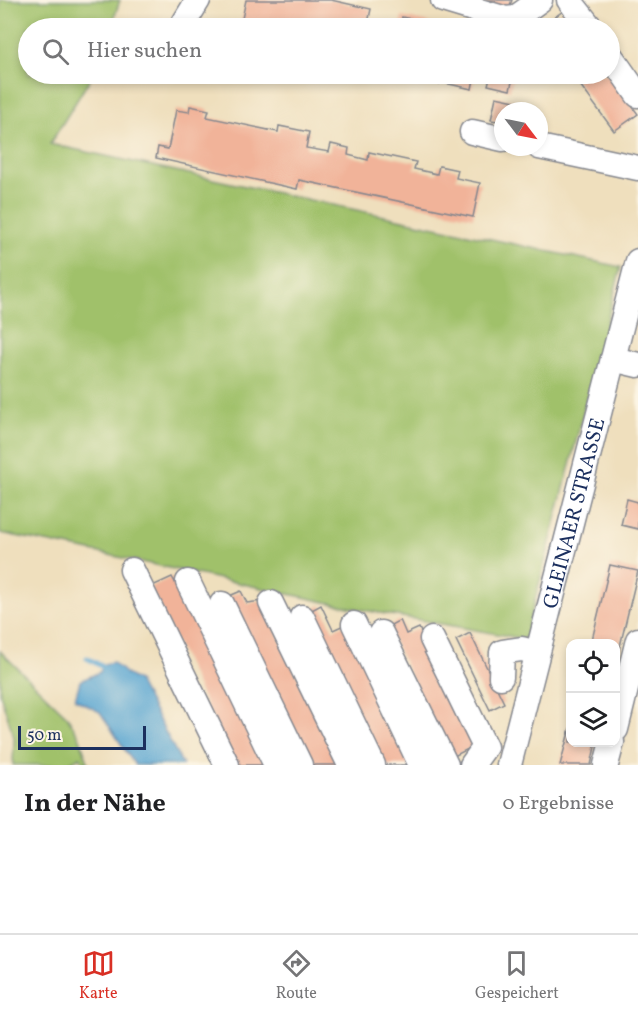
<!DOCTYPE html>
<html lang="de">
<head>
<meta charset="utf-8">
<style>
	:root { --surface:#fff; --page:#f2f2f2; --text:#202124; --muted:#757577; --line:#e0e0e0; --accent:#d93025 }
	body { margin:0; font-family:Vollkorn,serif; background:var(--page); color:var(--text) }
	.controls { position:absolute; right:18px; bottom:18px; display:grid; overflow:hidden; border-radius:12px; box-shadow:0 3px 9px #0003 }
	.controls button { width:54px; height:54px; display:grid; place-items:center; padding:0; border:0; border-bottom:2px solid var(--line); background:var(--surface); color:var(--text); font:30px sans-serif }
	.compass { position:absolute; left:494px; top:102px; width:54px; height:54px; border-radius:50%; background:var(--surface); box-shadow:0 3px 9px #0003; rotate:122deg }
	.scale { position:absolute; left:18px; bottom:15px; width:128px; box-sizing:border-box; padding-left:6px; border:3px solid #1b2f5e; border-top:0; font-size:16px; line-height:21px; white-space:nowrap; color:#1b2f5e; -webkit-text-stroke:4px #fcf5e5; paint-order:stroke }
	.list { margin:0; padding:0; list-style:none }
	h2 { display:flex; justify-content:space-between; align-items:center; height:78px; margin:0; padding:0 24px; font-size:26px }
	h2 small { font-size:20px; font-weight:400; color:var(--muted) }
	.icon { flex:none; width:33px; height:33px; fill:none; stroke:currentColor; stroke-width:2; stroke-linecap:round; stroke-linejoin:round }
	.map { position:relative; flex:none; width:638px; height:765px; overflow:hidden }
	.search { position:absolute; background:var(--surface); box-shadow:0 3px 9px #0003; left:18px; right:18px; top:18px; height:66px; display:flex; align-items:center; gap:15px; box-sizing:border-box; padding:0 21px; border-radius:33px; color:var(--muted); font-size:22px }
	.sheet { height:168px; background:var(--surface) }
	nav { display:flex; justify-content:space-around; align-items:center; box-sizing:border-box; height:84px; border-top:2px solid var(--line); background:var(--surface); font-size:16px; color:var(--muted) }
	nav a { display:grid; justify-items:center; gap:3px }
	nav .on { color:var(--accent) }
	.map>svg:first-child { display:block }
	.green { fill:#a0c16a; stroke:#5e7864; stroke-width:1.5 }
	.water { fill:#59a5d1; stroke:#3a6a98; stroke-width:1.5 }
	.lines { fill:none; stroke-linecap:round; stroke-linejoin:round }
	.stream { stroke:#59a5d1; stroke-width:5 }
	.building { fill:#f1b399 }
	.minor-casing { stroke:#85878e; stroke-width:27 }
	.minor { stroke:#fff; stroke-width:24 }
	.labels { text-anchor:middle; stroke-width:4.5; stroke-linejoin:round; paint-order:stroke }
	.street-label { font-size:21px; fill:#1b2f5e; stroke:#fcf5e5 }
</style>
</head>
<body>
<div class="map">
<svg width="638" height="765" viewBox="0 0 638 765">
	<rect width="100%" height="100%" fill="#fcf5e5"/>
	<filter id="ink" filterUnits="userSpaceOnUse"><feTurbulence type="fractalNoise" baseFrequency=".0167" numOctaves="2"/><feDisplacementMap in="SourceGraphic" scale="12" xChannelSelector="R" yChannelSelector="G"/><feConvolveMatrix kernelMatrix="1 2 1 2 8 2 1 2 1" color-interpolation-filters="sRGB"/></filter>
	<filter id="wash" filterUnits="userSpaceOnUse"><feTurbulence type="fractalNoise" baseFrequency=".008" numOctaves="4" result="noise"/><feDisplacementMap in="SourceGraphic" scale="24" xChannelSelector="R" yChannelSelector="G"/><feGaussianBlur stdDeviation="1.35" result="paint"/><feColorMatrix in="noise" values="0 0 0 0 0 0 0 0 0 0 0 0 0 0 0 0 0 1.4 0 .05"/><feComposite in="paint" operator="in"/></filter>
	<g filter="url(#wash)">
		<rect width="100%" height="100%" fill="#efdfbd"/>
		<!-- green -->
		<g class="green">
			<path d="M0,0H120L111,28H28V74H93L50,144L621,267L525,639L358,609L86,550L0,533Z"/>
			<path d="M0,651L67,716L79,736L89,765H86L80,757L66,765H13L14,737L0,694Z"/>
		</g>
		<!-- water -->
		<path class="water" d="M113,662L126,674L138,681L183,765H135L100,712L75,699L80,681L100,672L104,664Z"/>
		<g class="lines">
			<!-- stream -->
			<path class="stream" d="M87,658L103,667L106,673"/>
		</g>
		<g id="blocks">
			<!-- building -->
			<g class="building">
				<path d="M246,0H331L371,9L367,28H240Z"/>
				<path d="M475,0H512L508,10Z"/>
				<path d="M563,11L576,28H540Z"/>
				<path d="M402,17L442,26V28H400Z"/>
				<path d="M403,74H475L472,89L440,82L439,84Z"/>
				<path d="M491,74H514L510,90L488,85Z"/>
				<path d="M572,74H608L638,114L614,131Z"/>
				<path d="M496,97L515,101L513,111H503V122L491,120Z"/>
				<path d="M190,106L209,110L207,117L278,132L279,126L309,132L306,148L329,152L331,144L349,148L348,155L368,160L369,152L416,162L414,169L437,174L439,166L458,170L456,178L480,183L473,217L299,180L297,189L156,158L158,147L168,149L176,110L189,112Z"/>
				<path d="M627,499L638,502V529L621,525Z"/>
				<path d="M610,565L638,571L616,663V644H591Z"/>
				<path d="M172,577L176,584L180,582L268,765H235L150,587Z"/>
				<path d="M241,591L247,603L262,601L340,765H308L227,597Z"/>
				<path d="M321,605L333,630L346,624L413,765H381L308,612Z"/>
				<path d="M400,620L406,634L419,628L476,745L450,758L387,627Z"/>
				<path d="M470,633L504,703L490,710L456,640Z"/>
				<path d="M570,728V742H596L591,765H560Z"/>
			</g>
		</g>
	</g>
	<g filter="url(#ink)">
		<use href="#blocks" fill-opacity="0" stroke="#85878e" stroke-width="1.5"/>
		<g class="lines">
			<!-- minor casing -->
			<g class="minor-casing">
				<g id="minor">
					<path d="M443,0L506,19L515,18L540,0"/>
					<path d="M569,0L591,28"/>
					<path d="M184,23L198,0"/>
					<path d="M610,55L638,95"/>
					<path d="M472,132L503,139"/>
					<path d="M539,147L638,168"/>
					<path d="M613,359L638,365"/>
					<path d="M132,570L227,765"/>
					<path d="M188,582L276,765"/>
					<path d="M271,603L350,765"/>
					<path d="M222,604L300,765"/>
					<path d="M302,617L373,765"/>
					<path d="M354,624L421,765"/>
					<path d="M381,633L446,765"/>
					<path d="M432,639L485,747L472,765"/>
					<path d="M501,677L502,652L522,649L537,653"/>
					<path d="M616,729L638,640"/>
					<path id="s1" d="M509,765L638,261"/>
					<path d="M606,765L612,742"/>
				</g>
			</g>
			<!-- minor -->
			<use href="#minor" class="minor"/>
		</g>
	</g>
	<g class="labels">
		<!-- street labels -->
		<g class="street-label">
			<text dy="7" stroke="none"><textPath href="#s1" startOffset="260">GLEINAER STRASSE</textPath></text>
		</g>
	</g>
</svg>
<div class="controls">
<button><svg class="icon" aria-label="locate" viewBox="0 0 24 24"><circle cx="12" cy="12" r="6"/><path d="M12 2v4M12 18v4M2 12h4M18 12h4"/></svg></button>
<button><svg class="icon" aria-label="layers" viewBox="0 0 24 24"><path d="M12 4l9 5-9 5-9-5zM3 14l9 5 9-5"/></svg></button>
</div>
<svg class="compass" viewBox="-18 -18 36 36"><path d="M0-13l5 13h-10z" fill="#e53935"/><path d="M0 13l5-13h-10z" fill="#757577"/></svg>
<div class="scale">50 m</div>
<div class="search"><svg class="icon" aria-label="search" viewBox="0 0 24 24"><circle cx="10" cy="10" r="6"/><path d="M15 15l6 6"/></svg>Hier suchen</div>
</div>
<section class="sheet">
<h2>In der Nähe<small>0 Ergebnisse</small></h2>
<ul class="list">
</ul>
</section>
<nav>
<a class="on"><svg class="icon" aria-label="map" viewBox="0 0 24 24"><path d="M3 6l6-2 6 2 6-2v14l-6 2-6-2-6 2zM9 4v14M15 6v14"/></svg>Karte</a>
<a><svg class="icon" aria-label="directions" viewBox="0 0 24 24"><path d="M12 3l9 9-9 9-9-9zM9 14v-3h6M13 9l2 2-2 2"/></svg>Route</a>
<a><svg class="icon" aria-label="saved" viewBox="0 0 24 24"><path d="M7 4h10v16l-5-4-5 4z"/></svg>Gespeichert</a>
</nav>
</body>
</html>
